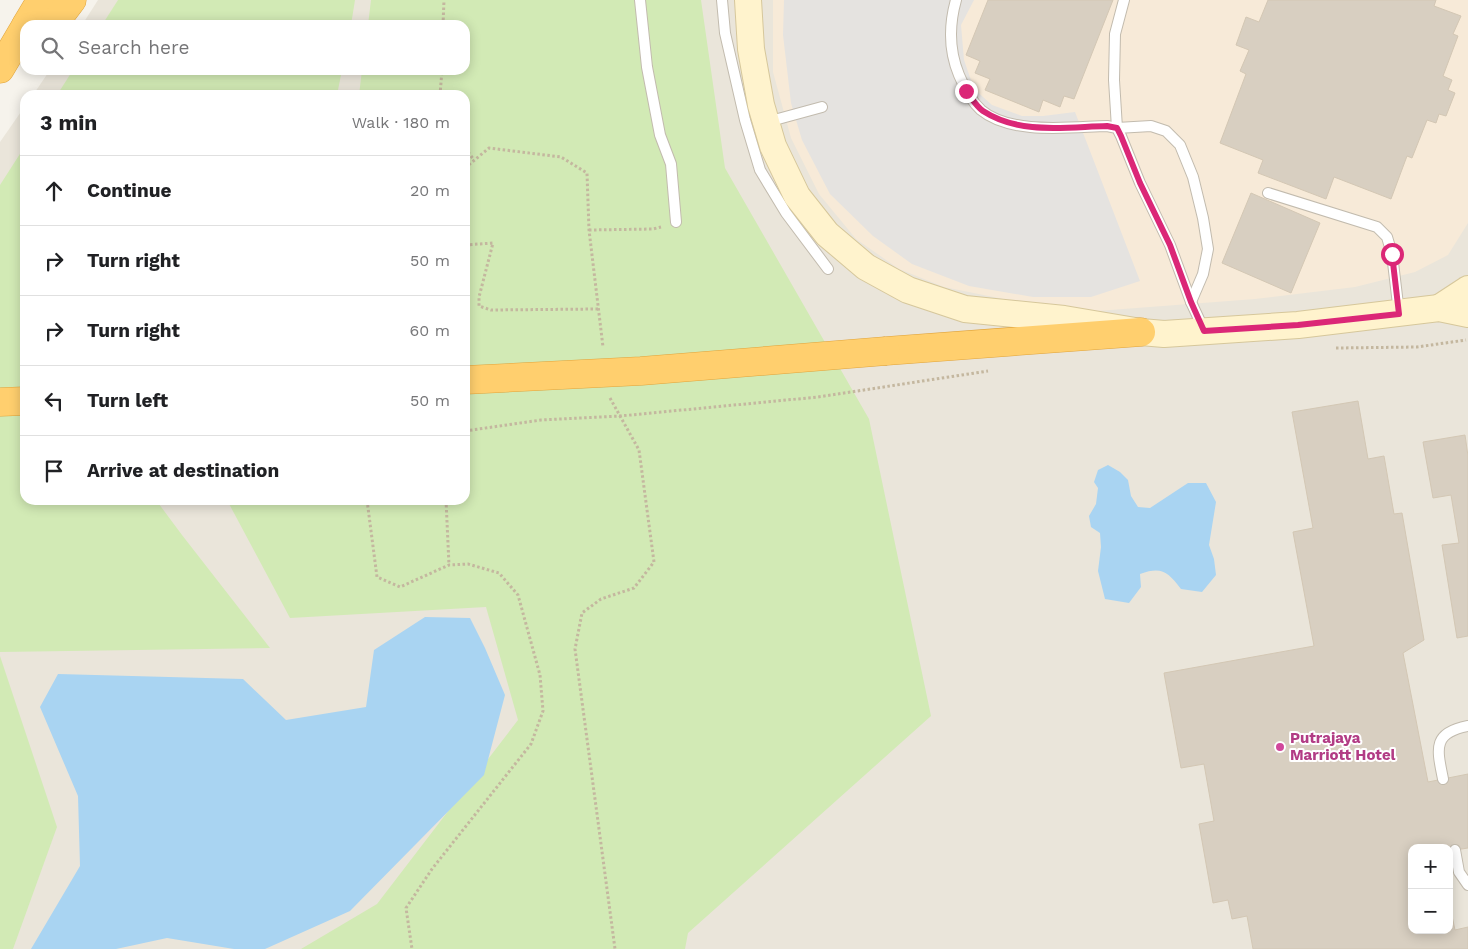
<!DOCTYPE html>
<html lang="en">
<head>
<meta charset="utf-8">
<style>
	:root { --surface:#fff; --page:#f2f2f2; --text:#202124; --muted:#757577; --line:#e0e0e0 }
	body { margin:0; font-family:"Work Sans",sans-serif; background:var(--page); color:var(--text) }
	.controls { position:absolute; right:15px; bottom:15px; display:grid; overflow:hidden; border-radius:10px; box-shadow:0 2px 12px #0003 }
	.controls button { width:45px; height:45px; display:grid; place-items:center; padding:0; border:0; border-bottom:1px solid var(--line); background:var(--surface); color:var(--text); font:25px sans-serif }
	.stop { position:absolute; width:15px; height:15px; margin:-11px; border:4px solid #db2777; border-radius:50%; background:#fff }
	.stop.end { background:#db2777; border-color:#fff; box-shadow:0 1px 5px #0008 }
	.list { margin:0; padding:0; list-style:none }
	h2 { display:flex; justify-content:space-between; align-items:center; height:65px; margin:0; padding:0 20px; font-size:21px }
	h2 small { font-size:16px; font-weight:400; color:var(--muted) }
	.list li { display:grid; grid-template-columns:32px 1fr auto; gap:15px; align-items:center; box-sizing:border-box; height:70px; padding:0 20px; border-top:1px solid var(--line) }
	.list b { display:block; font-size:19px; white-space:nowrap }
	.list em { font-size:16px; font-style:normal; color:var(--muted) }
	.icon { flex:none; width:28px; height:28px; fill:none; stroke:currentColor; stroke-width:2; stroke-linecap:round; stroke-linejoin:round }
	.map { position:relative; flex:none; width:1468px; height:949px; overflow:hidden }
	.search { position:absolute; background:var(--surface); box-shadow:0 2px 12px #0003; left:20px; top:20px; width:450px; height:55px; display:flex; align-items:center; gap:12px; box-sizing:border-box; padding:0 18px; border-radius:15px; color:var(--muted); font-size:19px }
	.panel { position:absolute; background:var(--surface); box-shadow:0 2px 12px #0003; left:20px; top:90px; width:450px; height:415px; border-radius:15px }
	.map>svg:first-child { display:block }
	.residential { fill:#eae5da; fill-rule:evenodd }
	.commercial { fill:#f7ead8 }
	.green { fill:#d2eab5 }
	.parking { fill:#e5e3e0 }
	.water { fill:#a9d4f2 }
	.building { fill:#d8cfc1; stroke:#d3c7b4 }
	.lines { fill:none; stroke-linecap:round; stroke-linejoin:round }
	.lane-casing { stroke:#c2bbae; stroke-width:12 }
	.secondary-casing { stroke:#d6c79b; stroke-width:28 }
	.highway-casing { stroke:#e0a43c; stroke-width:29 }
	.path { stroke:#c4b79f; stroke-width:3; stroke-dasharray:2.5 2.5; stroke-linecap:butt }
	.lane { stroke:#fff; stroke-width:10 }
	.secondary { stroke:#fff3cd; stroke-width:26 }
	.highway { stroke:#ffcf6e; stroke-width:28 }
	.highway-bridge-casing { stroke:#e0a43c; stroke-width:29; stroke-linecap:butt }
	.highway-bridge { stroke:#ffcf6e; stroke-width:28 }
	.route { stroke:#db2777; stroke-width:6 }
	.hotel-dot { fill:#d1479c; stroke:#fff; stroke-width:2 }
	.labels { text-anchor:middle; stroke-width:4; stroke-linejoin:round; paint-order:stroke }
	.hotel-label { font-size:15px; font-weight:bold; fill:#b23c85; stroke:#fff; text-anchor:start }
</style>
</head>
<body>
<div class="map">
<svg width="1468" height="949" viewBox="0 0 1468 949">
	<rect width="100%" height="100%" fill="#f6f3ec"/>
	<!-- residential -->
	<path class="residential" d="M98,0H1468V949H0V142L25,106V500H465V95H33L50,70H465V25H82ZM1412,848H1449V930H1412Z"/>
	<!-- commercial -->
	<path class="commercial" d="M773,0H1468V223L1448,255L1415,272L1355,287L1255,299L1097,311L1033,305L944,287L899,269L856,239L819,194L791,138L773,72Z"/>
	<!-- green -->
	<g class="green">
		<path d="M118,0H355L351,25H102Z"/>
		<path d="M371,0H701L725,168L869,419L931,716L688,933L685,949H301L377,904L518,720L486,607L290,618L227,500H465V95H359L362,70H465V25H368Z"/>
		<path d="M73,70H342L337,95H57Z"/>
		<path d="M25,146V500H156L182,535L270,648L0,652V185Z"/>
		<path d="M0,656L57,827L13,949H0Z"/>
	</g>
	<!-- parking -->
	<path class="parking" d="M784,0H974L961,25L964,60L974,89L992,105L1022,116H1043L1075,112L1140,281L1091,297H1033L969,286L912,264L873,236L830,194L802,140L791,103L783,35Z"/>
	<!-- water -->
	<g class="water">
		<path d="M1108,465L1120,472L1128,480L1131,496L1138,507L1150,508L1188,483H1206L1216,502L1209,545L1214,559L1216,575L1202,592L1181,589C1168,572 1162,566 1140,574L1141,587L1129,603L1105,599L1098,571L1101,547L1100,533L1091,527L1089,516L1096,504L1098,488L1094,482L1098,470Z"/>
		<path d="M425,617L470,618L485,648L505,695L484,775L350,911L265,949H234L167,938L116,949H31L80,866L78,796L40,707L58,674L243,679L286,720L366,707L374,650Z"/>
	</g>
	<!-- building -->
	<g class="building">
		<path d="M988,0H1113L1074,99L1064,96L1060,107L1043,100L1039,112L985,90L990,79L975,73L980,61L966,55Z"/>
		<path d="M1268,0H1436L1434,6L1461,16L1453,34L1458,36L1443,76L1452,80L1448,90L1455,93L1446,116L1439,114L1436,123L1427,120L1412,158L1407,156L1391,199L1334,177L1326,199L1258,173L1263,160L1220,143L1246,74L1240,71L1249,50L1236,45L1246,17L1259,22Z"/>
		<path d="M1251,193L1320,223L1291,293L1222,263Z"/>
		<path d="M1358,401L1368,459L1384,456L1394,514L1402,513L1424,640L1403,653L1428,782L1468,774V848L1449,851V848H1412V930H1449V902L1455,930L1468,927V949H1253L1247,916L1232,919L1228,900L1213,903L1199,824L1214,821L1204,764L1181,768L1164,673L1314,646L1293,532L1313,528L1292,412Z"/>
		<path d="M1465,435L1468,456V636L1457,638L1442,545L1459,543L1451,495L1433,498L1423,442Z"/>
	</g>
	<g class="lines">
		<!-- lane casing -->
		<g class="lane-casing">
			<g id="lane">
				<path d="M640,0L647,67L660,135L671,164L676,222"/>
				<path d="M722,0L725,33L745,120L760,170L786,213L828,269"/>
				<path d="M956,0C949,25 949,51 959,75C964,87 971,101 981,110C1011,135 1070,127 1107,126L1117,128L1121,136L1140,183L1170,245L1191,302L1204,330"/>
				<path d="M1124,0L1115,34L1114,80L1117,128L1151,126L1166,131L1180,145L1193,177L1203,218L1208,249L1203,274L1191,302"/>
				<path d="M767,122L822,107"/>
				<path d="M1268,193L1377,227L1387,237L1392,254L1399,313"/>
				<path d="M1443,779C1437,749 1432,733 1468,726"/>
				<path d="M1455,850L1459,872L1468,885"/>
			</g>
		</g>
		<!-- secondary casing -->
		<g class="secondary-casing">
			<g id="secondary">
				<path d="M748,0L751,49L761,105L773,146L797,196L827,234L866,267L908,290L965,309L1064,319L1141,332L1164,334L1298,325L1439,308L1468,314"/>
				<path d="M1439,308L1468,289"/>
			</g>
		</g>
		<!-- highway casing -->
		<g class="highway-casing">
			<g id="highway">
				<path d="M26,25L41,0"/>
				<path d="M53,25L72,0"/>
				<path d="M0,69L25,27"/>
				<path d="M886,351L1141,332"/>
				<path d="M0,402L25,401"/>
			</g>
		</g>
		<!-- path -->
		<g class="path">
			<path d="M443,25L444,0"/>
			<path d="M440,95L442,70"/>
			<path d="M465,148L474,160"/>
			<path d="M465,168L489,148L561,157L587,173L589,230L603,347"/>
			<path d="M589,230L653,229L661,227"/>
			<path d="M465,245L493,243L479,297V306L491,310L598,309"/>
			<path d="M1336,348L1417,347L1466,340"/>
			<path d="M610,398L639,450L654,562L634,588L601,599L582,613L575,649L615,949"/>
			<path d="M465,431L541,420L620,416L818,397L988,371"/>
			<path d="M367,500L377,577L400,587L449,565L468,564L499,573L518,595L540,675L543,711L531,744L432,869L406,908L412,949"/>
			<path d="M446,500L449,565"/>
		</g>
		<!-- lane -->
		<use href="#lane" class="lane"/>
		<!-- secondary -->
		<use href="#secondary" class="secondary"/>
		<!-- highway -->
		<use href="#highway" class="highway"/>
		<!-- highway-bridge casing -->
		<g class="highway-bridge-casing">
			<path id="highway-bridge" d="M465,380L641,371L886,351"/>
		</g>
		<!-- highway-bridge -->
		<use href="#highway-bridge" class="highway-bridge"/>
	</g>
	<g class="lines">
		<!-- route -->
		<path class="route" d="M966,91C971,97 976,106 983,111C1020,135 1066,127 1107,126L1117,128L1121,136L1140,183L1170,245L1191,302L1204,331L1298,325L1399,314L1392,254"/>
	</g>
	<!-- markers -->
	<circle class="hotel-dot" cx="1280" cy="747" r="5"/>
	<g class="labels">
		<!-- hotel labels -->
		<g class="hotel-label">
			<text x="1290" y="743">Putrajaya<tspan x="1290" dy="17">Marriott Hotel</tspan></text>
		</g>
	</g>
</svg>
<div class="controls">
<button>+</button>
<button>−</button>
</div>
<div class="stop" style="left:1392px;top:254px"></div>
<div class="stop end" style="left:966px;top:91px"></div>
<div class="search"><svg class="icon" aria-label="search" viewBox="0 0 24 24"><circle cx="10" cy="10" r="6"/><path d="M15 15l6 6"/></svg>Search here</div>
<section class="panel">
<h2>3 min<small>Walk · 180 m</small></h2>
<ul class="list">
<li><svg class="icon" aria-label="ahead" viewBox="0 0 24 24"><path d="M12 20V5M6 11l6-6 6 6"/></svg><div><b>Continue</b></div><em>20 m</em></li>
<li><svg class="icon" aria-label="right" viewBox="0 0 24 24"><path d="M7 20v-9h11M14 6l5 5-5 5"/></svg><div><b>Turn right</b></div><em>50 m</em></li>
<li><svg class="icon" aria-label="right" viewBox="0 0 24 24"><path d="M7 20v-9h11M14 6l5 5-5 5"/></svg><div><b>Turn right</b></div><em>60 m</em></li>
<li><svg class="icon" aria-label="left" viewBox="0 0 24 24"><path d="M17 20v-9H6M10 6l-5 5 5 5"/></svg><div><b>Turn left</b></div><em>50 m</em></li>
<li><svg class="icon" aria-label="arrive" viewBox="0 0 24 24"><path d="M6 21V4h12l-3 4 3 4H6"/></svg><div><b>Arrive at destination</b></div></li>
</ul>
</section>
</div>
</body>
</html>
